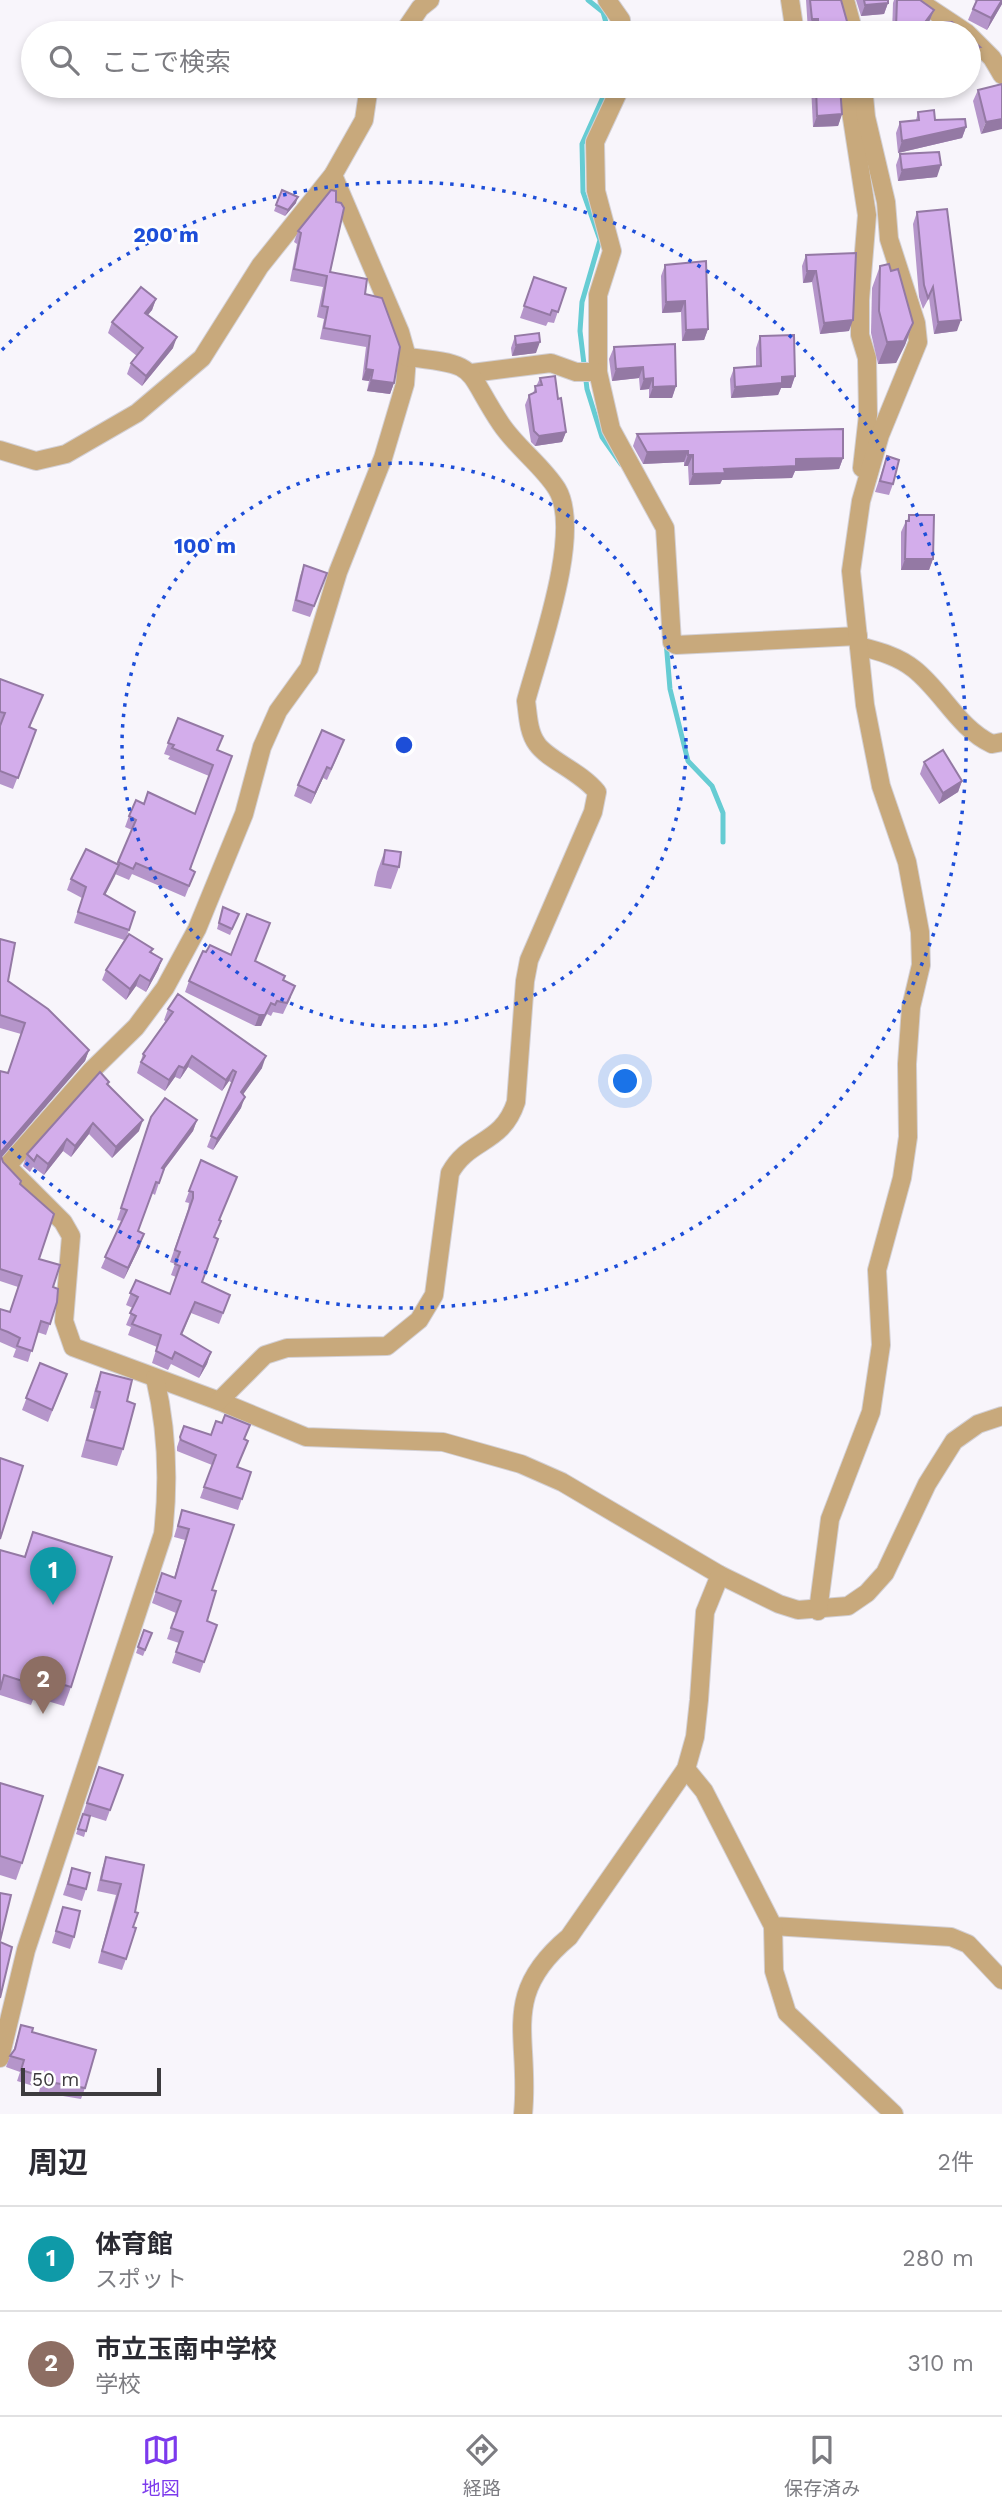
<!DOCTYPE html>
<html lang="ja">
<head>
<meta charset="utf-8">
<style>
	:root { --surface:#fff; --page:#f7f7f7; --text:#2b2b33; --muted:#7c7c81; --line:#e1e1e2; --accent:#7c3aed }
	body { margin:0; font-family:"Work Sans","Noto Sans JP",sans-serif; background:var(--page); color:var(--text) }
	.scale { position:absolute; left:21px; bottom:18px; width:140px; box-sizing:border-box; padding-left:7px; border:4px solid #3d3b3e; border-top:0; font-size:19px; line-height:24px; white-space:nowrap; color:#3d3b3e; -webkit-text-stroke:5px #fff; paint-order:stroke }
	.you { position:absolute; left:626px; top:1082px; width:24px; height:24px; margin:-18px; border:5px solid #fff; border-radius:50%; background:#1a73e8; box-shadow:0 0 0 10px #1a73e833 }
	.badge { display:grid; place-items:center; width:46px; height:46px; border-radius:50%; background:var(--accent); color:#fff; font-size:23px; font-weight:700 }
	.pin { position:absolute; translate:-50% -58px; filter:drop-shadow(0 2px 4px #0008) }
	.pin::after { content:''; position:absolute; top:37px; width:24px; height:21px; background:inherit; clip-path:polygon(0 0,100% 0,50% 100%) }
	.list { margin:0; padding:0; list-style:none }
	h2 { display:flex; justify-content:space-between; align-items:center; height:91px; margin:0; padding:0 28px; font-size:30px }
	h2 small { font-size:23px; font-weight:400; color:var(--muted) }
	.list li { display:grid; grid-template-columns:46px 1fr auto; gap:21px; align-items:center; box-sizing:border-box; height:105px; padding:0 28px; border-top:2px solid var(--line) }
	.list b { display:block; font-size:26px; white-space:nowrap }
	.list p { margin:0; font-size:23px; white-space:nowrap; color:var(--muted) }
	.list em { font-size:23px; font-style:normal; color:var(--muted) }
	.icon { flex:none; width:38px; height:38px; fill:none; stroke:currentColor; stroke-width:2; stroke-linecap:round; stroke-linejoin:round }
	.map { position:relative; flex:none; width:1002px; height:2114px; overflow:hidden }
	.search { position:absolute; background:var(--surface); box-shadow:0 4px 10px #0003; left:21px; right:21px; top:21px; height:77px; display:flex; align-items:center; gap:18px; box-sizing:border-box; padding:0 24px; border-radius:38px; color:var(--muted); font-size:26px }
	.sheet { height:301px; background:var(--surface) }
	nav { display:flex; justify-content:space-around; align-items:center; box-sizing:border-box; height:98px; border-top:2px solid var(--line); background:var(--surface); font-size:19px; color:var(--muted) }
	nav a { display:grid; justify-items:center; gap:4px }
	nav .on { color:var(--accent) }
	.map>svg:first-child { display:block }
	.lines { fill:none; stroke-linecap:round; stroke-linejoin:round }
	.stream { stroke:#66ccd3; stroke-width:5 }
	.minor-casing { stroke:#d3d0d5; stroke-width:20 }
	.minor { stroke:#c8a97c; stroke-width:18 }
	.wall { fill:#b595ca }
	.shaded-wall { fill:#9479a4 }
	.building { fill:#d3adeb; stroke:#9479a4; stroke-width:2 }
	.ring { fill:none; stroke:#1d4ed8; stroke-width:3.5; stroke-dasharray:3.5 7 }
	.centre { fill:#1d4ed8; stroke:#fff; stroke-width:3.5 }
	.ring-label { font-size:21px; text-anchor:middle; font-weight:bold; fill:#1d4ed8; stroke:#fff; stroke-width:5; stroke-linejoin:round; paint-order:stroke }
</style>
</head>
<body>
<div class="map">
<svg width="1002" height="2114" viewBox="0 0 1002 2114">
	<rect width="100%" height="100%" fill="#f8f5fb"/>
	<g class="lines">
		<!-- stream -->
		<g class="stream">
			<path d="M588,0L603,12L609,33"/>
			<path d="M608,86L582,144L583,192L600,240L582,302L580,331L587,389L602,437L621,464"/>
			<path d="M666,641L670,689L688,761L712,786L723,813V842"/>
		</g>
		<!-- minor casing -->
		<g class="minor-casing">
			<g id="minor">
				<path d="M607,0L621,20L622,33"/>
				<path d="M790,0L795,33"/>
				<path d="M845,0L854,33"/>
				<path d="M917,0L967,33"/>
				<path d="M403,33L420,8L430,0"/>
				<path d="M969,35L992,58L1002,75"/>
				<path d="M621,86L595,142L596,191L612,251L598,295V372L611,429L665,528L672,642L676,645L858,636"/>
				<path d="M847,86L867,215L860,300V335L867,358L868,415L862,468"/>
				<path d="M333,175L400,332L407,357L405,384L383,458L338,572L309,668L278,711L262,747L244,814L197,929L165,988L136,1027L91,1071L7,1166L63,1222L71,1236L64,1321L73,1347L219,1401L306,1437L443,1442L521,1464L562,1482L720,1575L779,1604L798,1610L848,1606L867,1593L885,1573L927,1484L954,1441L978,1424L1002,1416"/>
				<path d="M472,373L551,363L576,372H598"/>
				<path d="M0,450L36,461L66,454L137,413L202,358L260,266L333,175L364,120L369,86"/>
				<path d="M859,646C878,651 898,656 914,669C943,692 958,728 992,744L1002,742"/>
				<path d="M219,1401L265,1355L287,1348L387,1346L419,1320L434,1295L450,1173C469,1138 502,1145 516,1102L525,981L529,960L593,812L597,792C580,771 548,760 537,744C528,732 528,714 526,701C539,652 583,532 557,489C542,465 517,448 501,424C463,367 482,365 407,357"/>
				<path d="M818,1611L830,1519L871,1412L881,1345L877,1270L902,1178L908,1137L907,1064L911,1007L921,965L920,932L907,862L881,786L865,705L851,571L861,501L880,435L918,342L916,323L889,239L886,202L866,117L863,86"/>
				<path d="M686,1769L704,1791L773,1926L951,1937L968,1944L1002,1980"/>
				<path d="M773,1926L774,1971L787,2013L894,2114"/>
				<path d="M0,2058L26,1950L163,1534C169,1482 167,1429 155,1378"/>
				<path d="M523,2114C531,2037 498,1996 569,1937L686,1769L695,1737L699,1700L705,1612L720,1575"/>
			</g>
		</g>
		<!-- minor -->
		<use href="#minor" class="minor"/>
	</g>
	<!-- wall -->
	<g class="wall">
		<path d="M806,0H841L848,33H814L813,30L808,31Z"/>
		<path d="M856,0H888V3L884,14L861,16Z"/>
		<path d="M894,0H920L934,10L929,22L921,33H892L893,3Z"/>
		<path d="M974,0H1002V4L987,30L968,20L976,1Z"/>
		<path d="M937,22L964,33H933Z"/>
		<path d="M1002,84L981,134L973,101L978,90Z"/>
		<path d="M811,86H840L842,114L838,126L813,127Z"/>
		<path d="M918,112L935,120L966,127L962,138L898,153L896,133L900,122L916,120Z"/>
		<path d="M900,154L937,177L898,181L896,165Z"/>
		<path d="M282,190L296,203L285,216L274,211Z"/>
		<path d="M331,190L330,272L365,294L394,383L390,394L367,391L369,381L362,380L366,347L320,339L324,319L317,317L323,287L290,281L297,244L294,242L298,231Z"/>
		<path d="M917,212L957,331L934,334L929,298L923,309L919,297L913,224Z"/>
		<path d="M856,253L849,331L820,334L812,282L803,283L802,266L806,255Z"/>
		<path d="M665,265L708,329L704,340L682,341L681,312L662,313L661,276Z"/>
		<path d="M880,266L891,271L913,323L905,345L896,363L878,364L871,333L872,288Z"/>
		<path d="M534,277L566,288L554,323L548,322L546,326L520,318Z"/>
		<path d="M156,299L152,310L148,315L173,348L142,386L127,374L131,363L137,356L108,333L112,322Z"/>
		<path d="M515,336L536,353L512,356L511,348Z"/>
		<path d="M760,336L795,376L791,388H781L778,395L731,398L730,379L734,368L756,367V348Z"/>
		<path d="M614,347L676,386L672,398H649V389L640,390L639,378L612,381L609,359Z"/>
		<path d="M540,378L558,399L566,432L562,442L535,446L531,442L525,405L529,395L533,393Z"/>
		<path d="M637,434L843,458L839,469L795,471L792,478L722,480L720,484L689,485L688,466H684V462L643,464L633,446Z"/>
		<path d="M887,456L893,484L889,495L875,492Z"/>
		<path d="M909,515L933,559L929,570H901V532L906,521H907Z"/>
		<path d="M304,565L327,573L310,617L292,611L300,576Z"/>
		<path d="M0,679L38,706L30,727L36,730L13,789L0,784Z"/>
		<path d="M178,718L217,751L191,869L195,872L185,897L132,874L129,880L115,874L105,895L135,912L127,936L162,959L158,970L146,992L136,986L126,1000L102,980L106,970L124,940L74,923L82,898L67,890L71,879L117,864L132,830L125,827L129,816L144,804L148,792L195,814L209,776L168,759L170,756L164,754Z"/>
		<path d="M340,751L327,780L323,778L311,804L294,796L298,785Z"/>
		<path d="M924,762L962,781L958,792L939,804L920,774Z"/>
		<path d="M385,850L399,867L391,889L374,886L377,872Z"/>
		<path d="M223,907L239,914L230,935L217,929Z"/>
		<path d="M0,939L8,981L89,1050L85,1061L1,1158L3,1162L20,1184L39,1259L53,1287L57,1302L46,1335L37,1332L28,1362L13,1357L16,1349L0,1342V1309L10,1312L18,1287L0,1281V1071L8,1073L21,1034L0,1028Z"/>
		<path d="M206,952L231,955L255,961L283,980L291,997L283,1014L273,1012L271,1016L267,1014L261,1026H255L185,992L189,981Z"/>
		<path d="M168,1009L262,1068L243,1094L241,1108L213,1150L207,1147L232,1083L229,1081L222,1091L188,1067L180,1079L175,1077L165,1091L137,1073L143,1054L166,1022L164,1020Z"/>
		<path d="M108,1085L139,1131L112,1158L89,1134L71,1157L63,1151L44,1175L33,1167L30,1172L23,1166L27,1154Z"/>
		<path d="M151,1117L197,1120L193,1131L163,1171L155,1195L152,1193L138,1231L140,1246L124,1279L101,1268L122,1221L117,1220Z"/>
		<path d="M201,1160L237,1177L219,1220L202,1282L230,1295L219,1324L191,1313L182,1335L211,1352L207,1364L199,1378L171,1364L168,1370L152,1363L157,1347L128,1335L131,1327L126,1325L133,1308L126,1305L136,1280L170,1294L176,1277L171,1275L175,1264L170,1262L188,1209L189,1203L185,1202Z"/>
		<path d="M40,1363L67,1374L48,1422L22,1410Z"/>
		<path d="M101,1372L127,1401L123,1449L117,1466L81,1457L94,1409L90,1408L95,1389Z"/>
		<path d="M184,1426L211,1435L244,1439L238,1467L251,1472L238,1510L200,1498L212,1465L177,1451V1447Z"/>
		<path d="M182,1510L212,1590L207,1621L217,1625L200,1673L172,1663L179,1643L167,1639L176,1613L152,1603L162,1573L174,1578L185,1540L174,1537Z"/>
		<path d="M33,1532L71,1687L64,1706L34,1697L31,1705L0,1695V1550L24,1557Z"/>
		<path d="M144,1630L152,1633L143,1656L136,1653Z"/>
		<path d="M99,1767L123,1775L106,1821L90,1816L84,1837L76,1834Z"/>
		<path d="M0,1783L22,1863L16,1880L0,1875Z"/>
		<path d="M106,1857L135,1912L133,1927L126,1959L122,1970L98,1963L116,1895L97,1891L102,1869Z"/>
		<path d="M72,1868L86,1889L82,1901L63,1895Z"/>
		<path d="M63,1907L74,1937L70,1949L52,1943Z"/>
		<path d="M21,2025L32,2032L85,2088L81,2099L39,2092L40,2088L17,2081L20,2072L6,2067L10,2056L13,2052Z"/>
	</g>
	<!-- shaded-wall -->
	<g class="shaded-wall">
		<path d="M1002,0V4L987,30L991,18Z"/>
		<path d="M888,3L884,14L861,16L865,5Z"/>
		<path d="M934,10L929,22L921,33H894L896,28Z"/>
		<path d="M812,19H818L813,30L808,31Z"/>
		<path d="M980,47L976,59H969V48Z"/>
		<path d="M842,114L838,126L813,127L817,116Z"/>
		<path d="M1002,119V129L981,134L986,122Z"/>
		<path d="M966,127L962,138L898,153L902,141Z"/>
		<path d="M941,165L937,177L898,181L902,170Z"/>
		<path d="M298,197L296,203L285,216L288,210Z"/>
		<path d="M807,271H816L812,282L803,283Z"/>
		<path d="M156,299L152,310L141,323L145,313Z"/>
		<path d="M685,301L681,312L662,313L666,302Z"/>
		<path d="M853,320L849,331L820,334L824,323Z"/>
		<path d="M961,320L957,331L934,334L938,322Z"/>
		<path d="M913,323L905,345L896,363L878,364L887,342Z"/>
		<path d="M708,329L704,340L682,341L686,330Z"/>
		<path d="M177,337L173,348L142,386L146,376Z"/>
		<path d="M540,342L536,353L512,356L516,345Z"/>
		<path d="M643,367L639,378L612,381L616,369Z"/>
		<path d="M366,369L373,370L369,381L362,380Z"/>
		<path d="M795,376L791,388H781L778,395L731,398L735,387L782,377Z"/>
		<path d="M653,378L649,389L640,390L644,379Z"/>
		<path d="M371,380L394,383L390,394L367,391Z"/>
		<path d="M676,386L672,398H649L653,387Z"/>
		<path d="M566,432L562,442L535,446L539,436Z"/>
		<path d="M688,451L684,462L643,464L647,452Z"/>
		<path d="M688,455H693L688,466H684Z"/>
		<path d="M843,458L839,469L795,471L792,478L722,480L720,484L689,485L693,474L796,459Z"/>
		<path d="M905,559H933L929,570H901Z"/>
		<path d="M327,767L323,778L311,804L315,793Z"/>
		<path d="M962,781L958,792L939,804L943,793Z"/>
		<path d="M119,865L115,876L100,905L104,894Z"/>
		<path d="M162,959L158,970L146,992L150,981Z"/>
		<path d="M140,975L136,986L126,1000L130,989Z"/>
		<path d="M271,1003L261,1026H255L259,1015Z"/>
		<path d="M89,1050L85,1061L0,1159V1153Z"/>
		<path d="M192,1056L188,1067L180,1079L184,1068Z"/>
		<path d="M266,1056L262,1068L237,1103L241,1092Z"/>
		<path d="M179,1066L175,1077L165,1091L169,1080Z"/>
		<path d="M233,1070L229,1081L222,1091L226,1080Z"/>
		<path d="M245,1097L241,1108L213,1150L217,1139Z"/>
		<path d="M143,1120L139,1131L112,1158L116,1147Z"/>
		<path d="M197,1120L193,1131L157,1179L162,1168Z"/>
		<path d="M93,1123L89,1134L71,1157L75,1146Z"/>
		<path d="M67,1139L63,1151L44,1175L48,1164Z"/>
		<path d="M144,1234L140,1246L124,1279L128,1268Z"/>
		<path d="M211,1352L207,1364L199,1378L203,1367Z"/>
	</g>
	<!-- building -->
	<g class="building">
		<path d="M810,0H841L848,25V33H824V30L818,26V19H812Z"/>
		<path d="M864,0H888V3L865,5Z"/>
		<path d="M897,0H920L934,10L920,29L896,28Z"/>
		<path d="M977,0H1002L991,18L973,9Z"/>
		<path d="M937,22H952L964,33H938Z"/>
		<path d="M969,37L980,47L969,48Z"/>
		<path d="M1002,84V119L986,122L978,90Z"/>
		<path d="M816,86H840L842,114L817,116Z"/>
		<path d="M934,110L935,120L965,119L966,127L902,141L900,122L919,120L918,112Z"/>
		<path d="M939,152L941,165L902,170L900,154Z"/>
		<path d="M282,190L298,197L288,210L276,205Z"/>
		<path d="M331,190L336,191V202L341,203L344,208L330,272L367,279L365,294L382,298L400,347L394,383L371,380L373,370L366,369L370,336L324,328L328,307L322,306L327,276L294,269L301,233L298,231Z"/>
		<path d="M947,209L961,320L938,322L933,287L928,298L924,285L917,212Z"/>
		<path d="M856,253L853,320L824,323L816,271H807L806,255Z"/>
		<path d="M706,261L708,329L686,330L685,301L666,302L665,265Z"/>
		<path d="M889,264L891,271L898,269L913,323L904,341L887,342L879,311L880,266Z"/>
		<path d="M534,277L566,288L558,312L552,310L550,315L524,306Z"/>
		<path d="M141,287L156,299L145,313L177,337L146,376L131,363L143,348L112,322Z"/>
		<path d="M539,333L540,342L516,345L515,336Z"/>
		<path d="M794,335L795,376L782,377V383L735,387L734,368L761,366L760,336Z"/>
		<path d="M675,344L676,386L653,387V378L644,379L643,367L616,369L614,347Z"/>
		<path d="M555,376L558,399L561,398L566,432L539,436L534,431L529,395L536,392L535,386L542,385L540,378Z"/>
		<path d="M843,429V458L796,459V466L724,469L725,473L693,474V455H688V451L647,452L637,434Z"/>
		<path d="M887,456L899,460L893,484L880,481Z"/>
		<path d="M909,515H934L933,559H905L906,521H909Z"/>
		<path d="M304,565L327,573L314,606L296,600Z"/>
		<path d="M0,679L43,695L29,727L36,730L18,778L0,771V726L5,713L0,712Z"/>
		<path d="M178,718L223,736L217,750L232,756L190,869L195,872L189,886L136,863L133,869L118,862L136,820L129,816L136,800L144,804L148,792L195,814L213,765L172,748L174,745L168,743Z"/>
		<path d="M322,730L344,740L331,769L327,767L315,793L298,785Z"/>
		<path d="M943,750L962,781L943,793L924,762Z"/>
		<path d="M86,849L119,865L104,894L135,912L129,930L78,912L86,887L71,879Z"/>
		<path d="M385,850L401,852L399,867L383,864Z"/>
		<path d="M223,907L239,914L232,929L219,923Z"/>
		<path d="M247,914L270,923L255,961L285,976L283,980L295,986L287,1003L277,1001L275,1005L271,1003L265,1015H259L189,981L203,951L206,952L210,945L231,955Z"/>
		<path d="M129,934L153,949L150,952L162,959L150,981L140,975L130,989L106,970Z"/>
		<path d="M0,939L15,943L8,981L48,1009L89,1050L0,1153V1071L8,1073L25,1023L0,1015Z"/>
		<path d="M178,994L266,1056L241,1092L245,1097L217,1139L211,1136L236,1072L233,1070L226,1080L192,1056L184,1068L179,1066L169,1080L141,1062L145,1056L143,1054L173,1012L168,1009Z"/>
		<path d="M100,1072L109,1082L107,1084L143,1120L116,1147L93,1123L75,1146L67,1139L48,1164L37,1155L34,1161L27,1154Z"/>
		<path d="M165,1098L197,1120L162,1168L164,1169L159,1183L156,1182L138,1231L144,1234L128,1268L105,1257L127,1210L121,1208L151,1117Z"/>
		<path d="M0,1153L3,1162L21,1181L20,1184L54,1214L39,1259L60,1265L53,1287L58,1289L57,1302L50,1324L41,1321L32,1351L17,1346L20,1338L8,1332L0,1329V1309L10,1312L22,1276L0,1269Z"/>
		<path d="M201,1160L237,1177L219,1220L221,1221L214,1237L218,1239L202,1282L230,1295L223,1313L195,1302L181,1334L211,1352L203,1367L175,1352L172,1359L156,1351L161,1335L132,1324L136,1316L130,1313L138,1297L130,1293L136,1280L170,1294L180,1266L175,1264L180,1252L175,1250L193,1198V1192L189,1191Z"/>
		<path d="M40,1363L67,1374L52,1410L26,1398Z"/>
		<path d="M101,1372L132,1380L127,1401L135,1404L123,1449L87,1440L100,1392L96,1391Z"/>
		<path d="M225,1415L250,1425L244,1439L248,1441L237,1467L251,1472L242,1499L204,1487L216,1455L181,1440L180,1437L184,1426L211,1435L216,1421L222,1423Z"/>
		<path d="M0,1458L23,1466L0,1539Z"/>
		<path d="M182,1510L234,1525L212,1590L216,1591L207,1621L217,1625L204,1662L176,1652L183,1632L171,1628L181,1601L156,1592L162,1573L175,1578L189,1529L178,1526Z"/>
		<path d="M33,1532L112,1557L71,1687L41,1678L38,1686L4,1675L0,1690V1550L25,1557Z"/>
		<path d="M144,1630L152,1633L145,1650L138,1647Z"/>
		<path d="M99,1767L123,1775L110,1810L87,1803Z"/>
		<path d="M0,1783L43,1796L22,1863L0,1856Z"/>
		<path d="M83,1814L90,1816L86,1831L78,1829Z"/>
		<path d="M106,1857L144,1865L135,1912L138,1913L133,1927L136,1928L126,1959L102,1951L121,1884L101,1880Z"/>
		<path d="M72,1868L90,1873L86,1889L68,1884Z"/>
		<path d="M0,1893L11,1895L0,1941Z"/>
		<path d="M63,1907L80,1911L74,1937L56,1931Z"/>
		<path d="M0,1942L12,1947L0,1998Z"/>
		<path d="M21,2025L33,2028L32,2032L96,2050L85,2088L43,2081L45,2077L21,2070L24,2060L10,2056L15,2049Z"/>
	</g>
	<!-- distance rings -->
	<g class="ring">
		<circle cx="404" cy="745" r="282"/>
		<path d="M2 350A563 563 0 1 1 2 1140"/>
	</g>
	<circle cx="404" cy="745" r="10" class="centre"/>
	<g class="ring-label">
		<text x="166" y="242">200 m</text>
		<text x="205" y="553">100 m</text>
	</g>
</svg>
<div class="scale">50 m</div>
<div class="you"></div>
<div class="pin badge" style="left:53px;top:1605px;background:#0f9aa8">1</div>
<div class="pin badge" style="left:43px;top:1714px;background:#8d6e63">2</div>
<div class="search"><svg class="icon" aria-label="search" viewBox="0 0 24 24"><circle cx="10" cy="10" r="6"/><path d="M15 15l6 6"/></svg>ここで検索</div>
</div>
<section class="sheet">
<h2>周辺<small>2件</small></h2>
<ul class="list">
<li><span class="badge" style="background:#0f9aa8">1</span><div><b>体育館</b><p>スポット</p></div><em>280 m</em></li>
<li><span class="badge" style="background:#8d6e63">2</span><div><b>市立玉南中学校</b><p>学校</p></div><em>310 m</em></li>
</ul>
</section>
<nav>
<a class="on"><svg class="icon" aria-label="map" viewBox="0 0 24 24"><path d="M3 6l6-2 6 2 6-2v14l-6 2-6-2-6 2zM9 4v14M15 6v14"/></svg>地図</a>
<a><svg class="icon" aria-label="directions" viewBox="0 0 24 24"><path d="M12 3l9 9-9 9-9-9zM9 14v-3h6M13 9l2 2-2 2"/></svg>経路</a>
<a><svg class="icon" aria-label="saved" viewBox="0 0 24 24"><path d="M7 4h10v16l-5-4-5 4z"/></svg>保存済み</a>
</nav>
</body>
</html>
